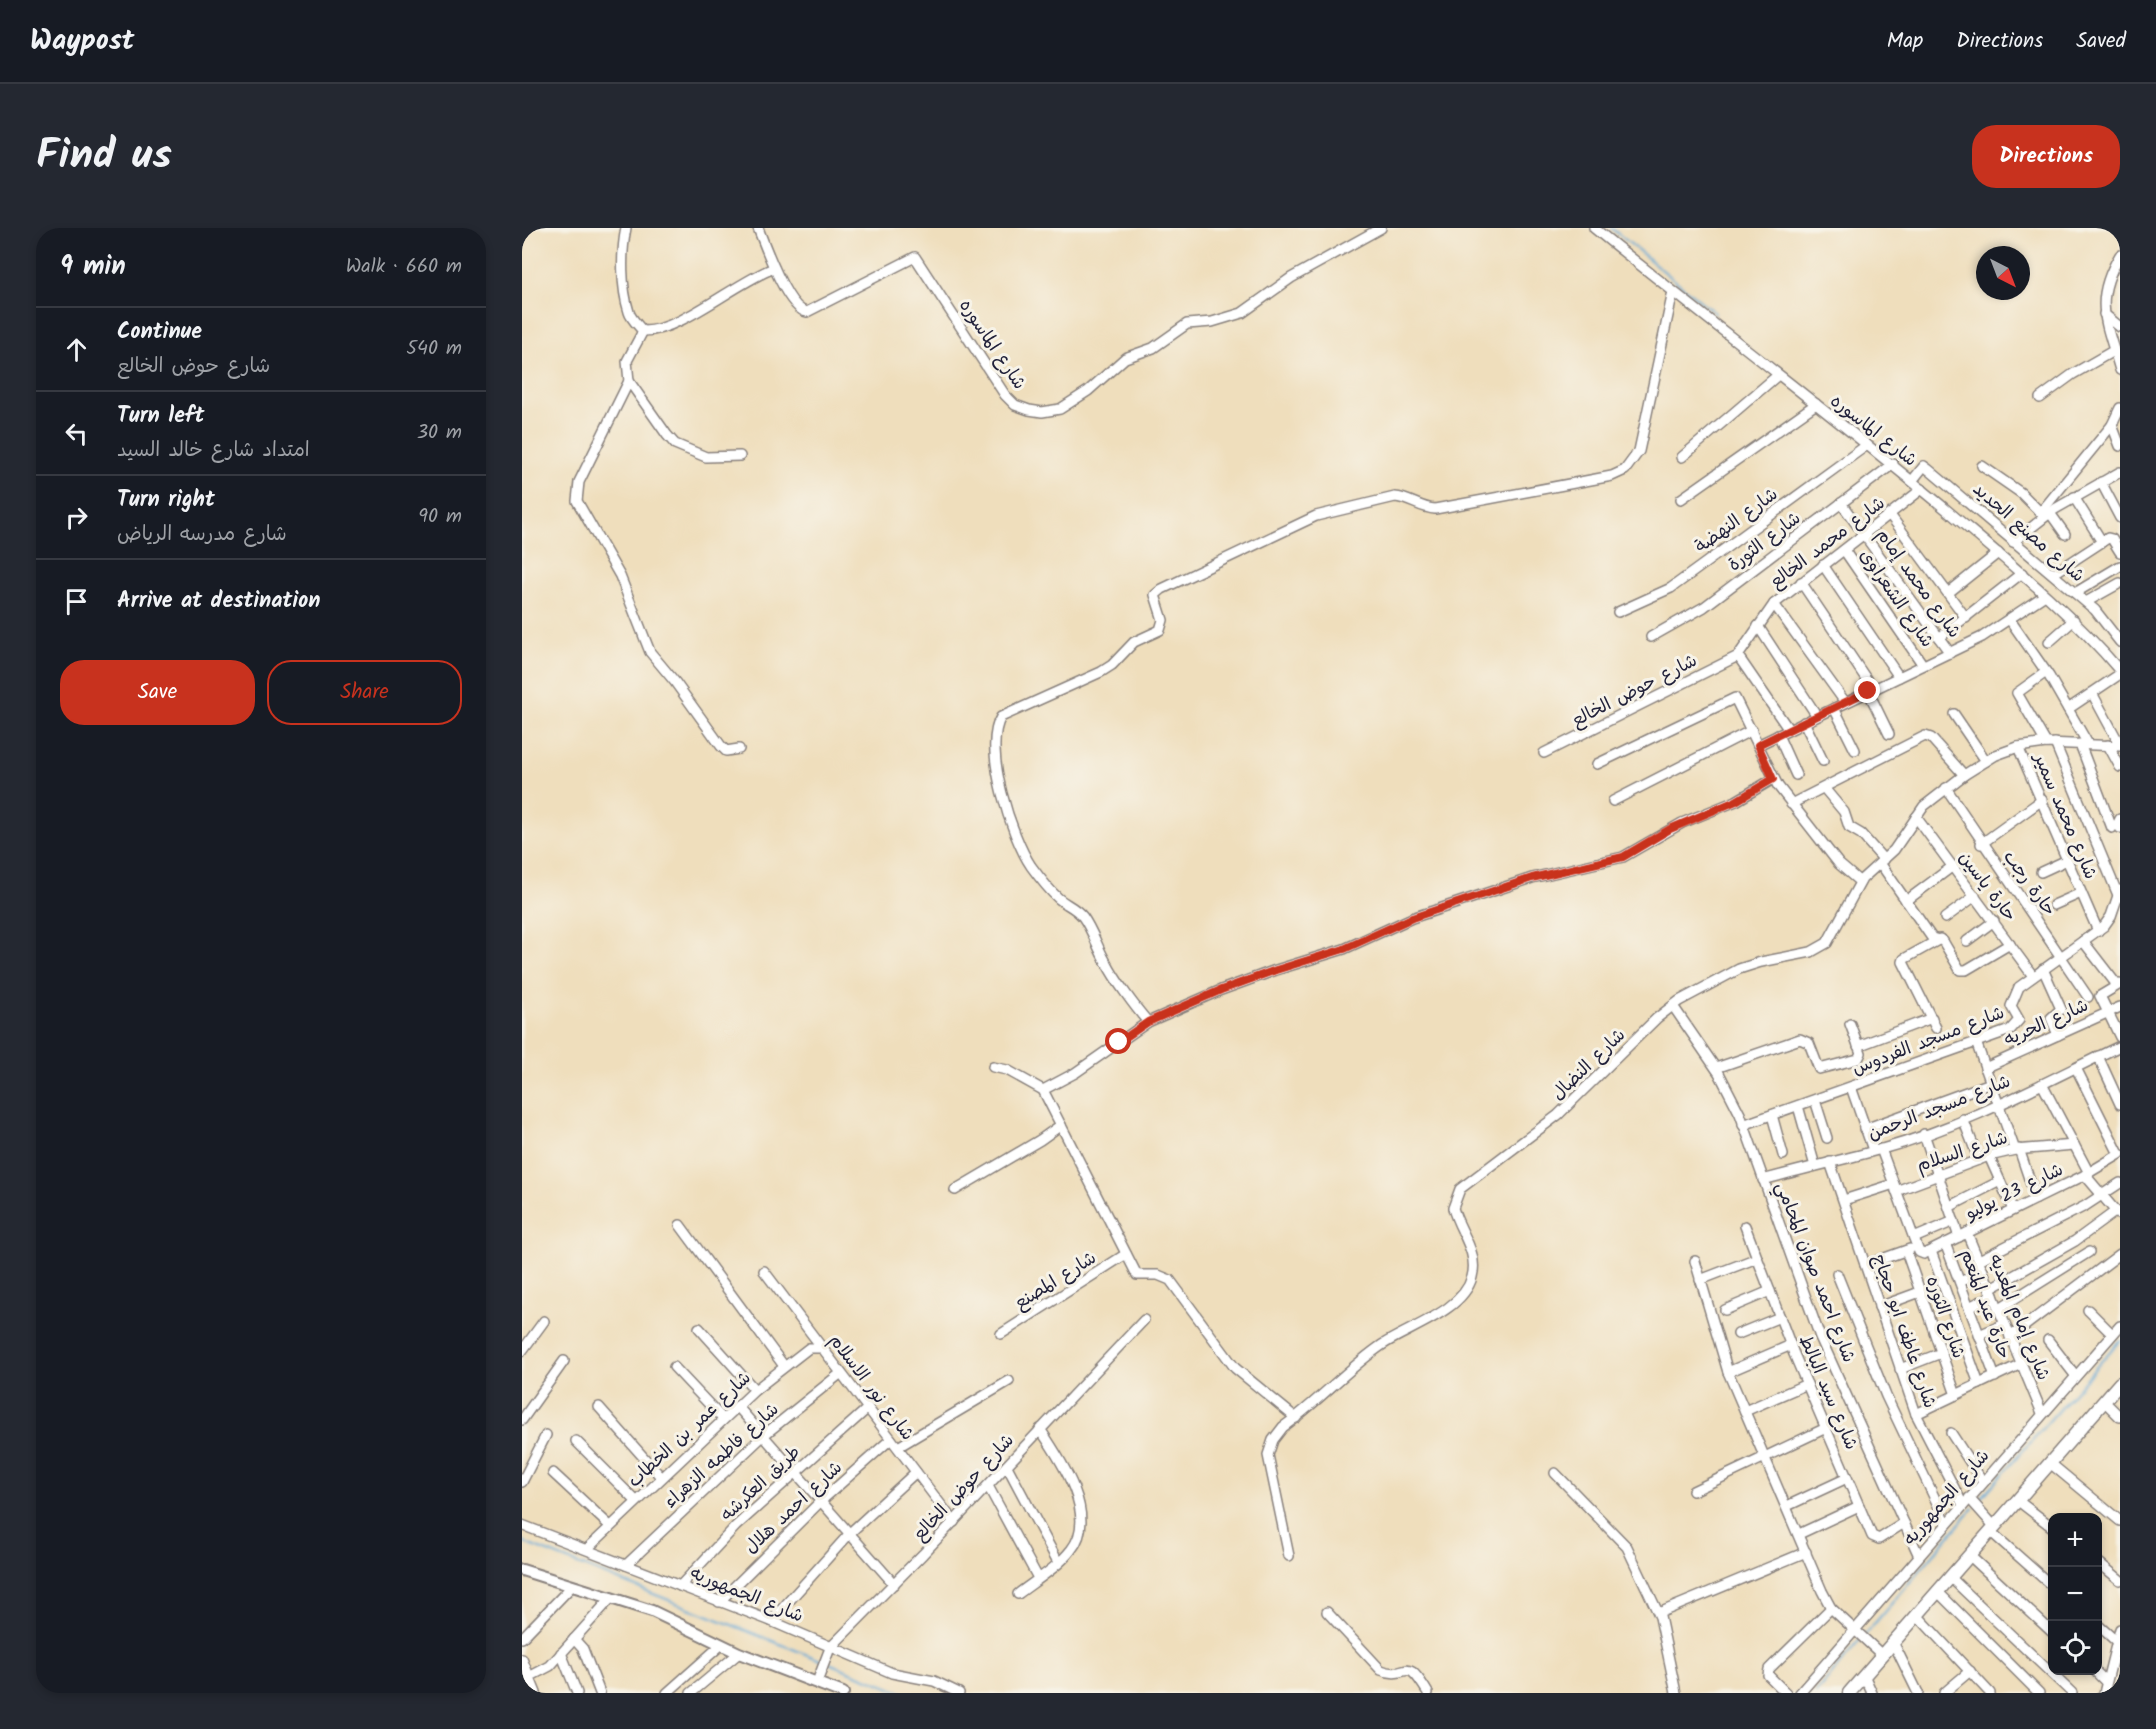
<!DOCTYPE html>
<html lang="en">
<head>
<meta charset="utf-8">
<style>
	:root { --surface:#171b24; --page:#242831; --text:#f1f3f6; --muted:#9ea1a6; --line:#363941; --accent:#c8321e }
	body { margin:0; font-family:Kalam,"Playpen Sans Arabic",sans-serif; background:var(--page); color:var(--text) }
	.controls { position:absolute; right:18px; bottom:18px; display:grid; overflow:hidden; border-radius:12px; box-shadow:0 3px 9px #0003 }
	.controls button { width:54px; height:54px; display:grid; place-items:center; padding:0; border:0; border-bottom:2px solid var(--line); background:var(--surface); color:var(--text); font:30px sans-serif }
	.compass { position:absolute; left:1454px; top:18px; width:54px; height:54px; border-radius:50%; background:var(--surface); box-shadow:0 3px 9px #0003; rotate:138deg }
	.stop { position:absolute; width:18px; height:18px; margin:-14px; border:4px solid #c8321e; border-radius:50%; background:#fff }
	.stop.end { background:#c8321e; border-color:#fff; box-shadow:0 2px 6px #0008 }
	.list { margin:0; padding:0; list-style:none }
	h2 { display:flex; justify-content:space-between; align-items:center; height:78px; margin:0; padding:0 24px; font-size:26px }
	h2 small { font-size:20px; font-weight:400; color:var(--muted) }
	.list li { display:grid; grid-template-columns:39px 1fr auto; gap:18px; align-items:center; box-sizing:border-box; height:84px; padding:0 24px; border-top:2px solid var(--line) }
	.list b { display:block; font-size:22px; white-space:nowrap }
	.list p { margin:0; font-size:20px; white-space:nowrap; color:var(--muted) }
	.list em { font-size:20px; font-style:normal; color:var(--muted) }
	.actions { display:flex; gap:12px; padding:18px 24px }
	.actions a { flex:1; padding:14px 0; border:2px solid var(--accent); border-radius:24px; text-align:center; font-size:21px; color:var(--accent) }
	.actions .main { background:var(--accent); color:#fff }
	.icon { flex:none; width:33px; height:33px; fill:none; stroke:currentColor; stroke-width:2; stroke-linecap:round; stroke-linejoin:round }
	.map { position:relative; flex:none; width:1598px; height:1465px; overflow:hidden; border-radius:24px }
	header { display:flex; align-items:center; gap:36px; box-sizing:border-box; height:84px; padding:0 30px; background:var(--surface); border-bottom:2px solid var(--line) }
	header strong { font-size:28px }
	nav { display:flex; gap:33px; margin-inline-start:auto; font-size:21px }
	.intro { display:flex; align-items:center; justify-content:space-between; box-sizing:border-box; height:144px; padding:0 36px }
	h1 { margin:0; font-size:42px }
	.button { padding:15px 27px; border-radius:24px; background:var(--accent); color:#fff; font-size:21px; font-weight:700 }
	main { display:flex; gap:36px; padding:0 36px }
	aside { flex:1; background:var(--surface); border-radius:24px; box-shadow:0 3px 9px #0003 }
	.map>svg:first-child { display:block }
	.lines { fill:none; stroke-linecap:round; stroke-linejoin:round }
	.stream { stroke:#5fa7d6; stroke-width:2 }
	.minor-casing { stroke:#88807c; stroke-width:12 }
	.tertiary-casing { stroke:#88807c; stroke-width:14 }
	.secondary-casing { stroke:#88807c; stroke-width:15 }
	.minor { stroke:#fff; stroke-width:9 }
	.tertiary { stroke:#fff; stroke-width:10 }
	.secondary { stroke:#fff; stroke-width:12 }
	.route { stroke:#c8321e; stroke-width:8 }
	.labels { text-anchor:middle; stroke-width:6; stroke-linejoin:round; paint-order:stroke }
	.street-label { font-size:18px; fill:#22223b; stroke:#f7f3e8 }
</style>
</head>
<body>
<header>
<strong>Waypost</strong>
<nav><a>Map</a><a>Directions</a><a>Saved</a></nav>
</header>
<div class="intro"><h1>Find us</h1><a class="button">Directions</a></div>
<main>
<aside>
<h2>9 min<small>Walk · 660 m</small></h2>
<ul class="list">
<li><svg class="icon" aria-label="ahead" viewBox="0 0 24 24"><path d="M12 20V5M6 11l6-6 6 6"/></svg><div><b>Continue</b><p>شارع حوض الخالع</p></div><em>540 m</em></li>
<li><svg class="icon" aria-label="left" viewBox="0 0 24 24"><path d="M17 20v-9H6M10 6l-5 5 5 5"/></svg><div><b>Turn left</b><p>امتداد شارع خالد السيد</p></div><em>30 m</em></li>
<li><svg class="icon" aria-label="right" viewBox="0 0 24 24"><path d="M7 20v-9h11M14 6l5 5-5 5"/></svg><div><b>Turn right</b><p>شارع مدرسه الرياض</p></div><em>90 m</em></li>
<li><svg class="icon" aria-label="arrive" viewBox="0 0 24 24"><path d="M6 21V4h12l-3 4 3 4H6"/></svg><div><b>Arrive at destination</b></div></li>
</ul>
<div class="actions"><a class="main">Save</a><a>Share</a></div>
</aside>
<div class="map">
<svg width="1598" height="1465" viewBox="0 0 1598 1465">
	<rect width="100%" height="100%" fill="#f7f3e8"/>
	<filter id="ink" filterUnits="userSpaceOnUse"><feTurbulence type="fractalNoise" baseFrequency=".0167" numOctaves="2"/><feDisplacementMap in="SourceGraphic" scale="12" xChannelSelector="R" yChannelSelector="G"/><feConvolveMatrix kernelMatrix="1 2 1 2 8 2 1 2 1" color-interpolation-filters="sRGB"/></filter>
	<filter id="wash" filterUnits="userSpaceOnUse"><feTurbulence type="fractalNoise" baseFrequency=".008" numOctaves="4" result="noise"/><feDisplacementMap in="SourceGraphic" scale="24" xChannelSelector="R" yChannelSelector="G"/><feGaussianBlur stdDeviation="1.35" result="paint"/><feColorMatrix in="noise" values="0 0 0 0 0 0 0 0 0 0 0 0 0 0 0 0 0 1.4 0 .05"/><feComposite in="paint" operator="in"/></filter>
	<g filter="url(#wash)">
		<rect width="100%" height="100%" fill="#efdebc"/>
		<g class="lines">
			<!-- stream -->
			<g class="stream">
				<path d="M1089,0L1193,85"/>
				<path d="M1455,1275L1598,1112"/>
				<path d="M0,1314L301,1433"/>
				<path d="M1342,1408L1451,1280"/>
				<path d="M307,1435L381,1465"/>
				<path d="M1294,1465L1338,1412"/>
			</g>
		</g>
	</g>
	<g filter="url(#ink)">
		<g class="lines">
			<!-- minor casing -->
			<g class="minor-casing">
				<g id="minor">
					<path d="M104,0C99,25 99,59 107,84C109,91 116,97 121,103C158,104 214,54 252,40"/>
					<path d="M236,0C243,18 266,82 285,84L393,29L483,167L493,177L507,182L520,184L538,181L566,163L603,130L631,120L665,96L690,94L720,85L769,50L859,0"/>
					<path d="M1072,0C1189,95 1310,186 1426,283C1486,334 1547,383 1598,443"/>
					<path d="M1598,27C1570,74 1585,95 1598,142"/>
					<path d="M1582,86L1598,99"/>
					<path d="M121,103L105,133L107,153L145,207L153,216L184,229L218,228"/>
					<path d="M107,153L57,254L55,273L98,348L128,424L153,454L199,518L204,523L217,521"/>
					<path d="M1518,170L1551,146L1591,123"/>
					<path d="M1590,197L1598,218"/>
					<path d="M1160,229L1256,147"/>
					<path d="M1460,238L1499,265L1521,287"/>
					<path d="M1390,253L1402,238L1406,241L1573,382L1598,414"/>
					<path d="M1579,254L1598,290"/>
					<path d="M1552,269L1580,314"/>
					<path d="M1159,271L1294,176"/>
					<path d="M1319,275L1428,425"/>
					<path d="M1519,284L1590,197L1598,180"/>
					<path d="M1528,285L1543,306"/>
					<path d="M1368,287L1444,390"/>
					<path d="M1491,314L1533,281L1598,244"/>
					<path d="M1322,322L1401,437"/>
					<path d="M1301,337L1377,449"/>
					<path d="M1531,346L1586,310L1590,311L1598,324"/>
					<path d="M1279,354L1351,461"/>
					<path d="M1426,365L1476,325"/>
					<path d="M1553,365L1598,338"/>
					<path d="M1564,374L1598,355"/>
					<path d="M1252,376L1323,474"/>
					<path d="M1096,384L1149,360L1345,217"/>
					<path d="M1488,392L1527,448L1566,516"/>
					<path d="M1236,398L1295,488"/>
					<path d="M1129,409L1182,379L1371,236"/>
					<path d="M1417,410L1500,345"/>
					<path d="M1527,414L1552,392"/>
					<path d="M1216,428L1267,502"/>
					<path d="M1346,463L1367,506"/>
					<path d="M1570,465L1598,517"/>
					<path d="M1312,480L1333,522"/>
					<path d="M1546,481L1598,446"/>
					<path d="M1432,486L1464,533"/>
					<path d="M1282,494L1301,533"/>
					<path d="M1256,507L1274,547"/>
					<path d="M1524,515L1495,465L1524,444"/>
					<path d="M1533,515L1596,667"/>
					<path d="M1558,516L1590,600"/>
					<path d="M1236,517L1460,409L1523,367"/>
					<path d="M1586,517L1598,539"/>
					<path d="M1496,519L1576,703"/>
					<path d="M1022,525L1216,428L1252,376L1400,261"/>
					<path d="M1075,536L1213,470L1256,558L1317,636L1338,654"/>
					<path d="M1302,560L1322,584L1327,599L1339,606L1362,632"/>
					<path d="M1424,560L1566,769"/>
					<path d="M1091,573L1230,502"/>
					<path d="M1269,576L1403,508L1409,510L1442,547"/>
					<path d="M1394,589L1511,748"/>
					<path d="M1598,591L1596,595L1598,600"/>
					<path d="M1459,616L1520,572"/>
					<path d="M1358,635L1410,710L1421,713L1438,742H1444L1488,716"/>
					<path d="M1519,644L1545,632"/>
					<path d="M1384,673L1431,638"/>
					<path d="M1532,677L1559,665"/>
					<path d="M1423,690L1453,668"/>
					<path d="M1445,713L1472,693"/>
					<path d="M1561,713L1595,757"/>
					<path d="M1521,741L1539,781L1529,790L1536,807"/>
					<path d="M1598,756L1578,768L1598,809"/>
					<path d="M1151,778L1197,845L1218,886L1298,1109L1397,1328"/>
					<path d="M626,794C613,779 593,752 584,734C575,719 571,703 561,689C553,679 544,677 536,670C526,661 517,649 509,638C490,610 460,520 479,489L579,444L590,437L612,414L638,402L641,392L633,367L640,361L794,288L873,269C887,270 898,280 913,281L1090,248L1103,242L1117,223L1151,64"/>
					<path d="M1414,800L1381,734L1382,731L1418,711"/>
					<path d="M1454,814L1493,922"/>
					<path d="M1336,818L1410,790"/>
					<path d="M1576,828L1598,876"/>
					<path d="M471,839L485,842L521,862L615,1047H636L648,1052L713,1140L774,1190"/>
					<path d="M1194,840L1278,811L1287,815L1297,841L1336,831L1339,825L1328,796"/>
					<path d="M1463,840L1598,779"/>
					<path d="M1554,840L1597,926"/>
					<path d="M1520,856L1567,945"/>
					<path d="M1329,859L1351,922"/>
					<path d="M521,862L553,845L626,794L699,762L754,742L822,721L890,690L1010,650L1101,629L1160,595L1214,573L1251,551"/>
					<path d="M1293,872L1305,910"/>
					<path d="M1276,878L1293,938"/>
					<path d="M1250,887L1261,927"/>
					<path d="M1441,891L1457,932"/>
					<path d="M1221,897L1488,802L1497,792L1489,778L1497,759L1582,698L1589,688L1598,662"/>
					<path d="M1343,901L1469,855"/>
					<path d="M1402,906L1437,1009"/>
					<path d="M1359,921L1397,1024L1402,1026L1563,947L1598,926"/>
					<path d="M1497,921L1514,971"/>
					<path d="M1467,928L1491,982"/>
					<path d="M1308,934L1394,1186L1441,1277"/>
					<path d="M1563,947L1596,986"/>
					<path d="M1241,952C1280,941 1320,932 1360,921C1443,898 1521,855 1598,818"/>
					<path d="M433,962L518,912L539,897"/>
					<path d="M1374,963L1467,928L1493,922L1552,917"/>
					<path d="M1325,971L1372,956"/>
					<path d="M1427,979L1478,953"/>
					<path d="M158,997L262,1138"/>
					<path d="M1223,998L1272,1126L1350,1308L1357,1311L1382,1295"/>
					<path d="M1445,1005L1520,1185"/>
					<path d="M1392,1010L1432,993"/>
					<path d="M1423,1015L1473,1149"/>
					<path d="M1384,1023L1434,1167"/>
					<path d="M1409,1023L1457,1156"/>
					<path d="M1457,1032L1563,978L1598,955"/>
					<path d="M1173,1033L1206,1144L1300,1363L1309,1380L1360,1427"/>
					<path d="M1343,1037L1388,1021"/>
					<path d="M242,1043L432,1294"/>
					<path d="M1315,1046L1364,1168L1425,1296"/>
					<path d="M1178,1052L1235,1030"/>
					<path d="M1438,1054L1461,1043"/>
					<path d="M1468,1061L1553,1013L1594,983"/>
					<path d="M1357,1079L1398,1064"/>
					<path d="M1447,1079L1471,1067"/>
					<path d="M1476,1081L1567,1024"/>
					<path d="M1203,1082L1248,1063"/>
					<path d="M1566,1082L1590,1106"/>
					<path d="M177,1100L233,1162"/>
					<path d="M479,1106L604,1026"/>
					<path d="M1216,1106L1258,1089"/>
					<path d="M1457,1107L1483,1096"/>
					<path d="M1488,1109L1598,1026"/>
					<path d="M1526,1112L1553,1147"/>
					<path d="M0,1123L22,1093"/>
					<path d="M152,1139L201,1191"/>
					<path d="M1378,1141L1419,1125"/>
					<path d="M1206,1144L1269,1117"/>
					<path d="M1582,1173L1598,1189"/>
					<path d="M215,1178L372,1356"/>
					<path d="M77,1179L139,1249"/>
					<path d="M1223,1183L1285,1156"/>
					<path d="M1394,1186L1499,1136"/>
					<path d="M0,1192L42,1133"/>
					<path d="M1429,1205L1461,1254"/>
					<path d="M54,1213L114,1273"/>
					<path d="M376,1219L487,1153"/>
					<path d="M1528,1235L1598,1293"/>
					<path d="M485,1238L536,1334"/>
					<path d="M31,1245L88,1298"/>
					<path d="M1033,1245L1105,1319L1138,1389L1154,1465"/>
					<path d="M0,1254L24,1207"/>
					<path d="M466,1258L516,1350"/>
					<path d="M1171,1263L1304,1200"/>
					<path d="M1447,1270L1472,1298"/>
					<path d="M1495,1272L1530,1299"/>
					<path d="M1265,1278L1325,1250"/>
					<path d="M0,1297L249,1393L370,1445L412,1453L437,1465"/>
					<path d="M1468,1303L1530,1358"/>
					<path d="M1277,1306L1337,1278"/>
					<path d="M65,1321L233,1162L287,1120H300"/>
					<path d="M1447,1327L1530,1404"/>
					<path d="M767,1328L746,1227L751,1212L761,1199C796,1174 825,1141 860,1117C887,1099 941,1083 950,1049C957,1024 937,1003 931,980L938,961L1036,887L1135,790L1157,773L1217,741L1239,734L1289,724L1305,715L1340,651L1372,622L1402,578L1442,547L1474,527L1496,519L1524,515L1598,518"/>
					<path d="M1576,1334L1598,1352"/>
					<path d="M104,1337L242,1207L319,1145"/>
					<path d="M1428,1349L1550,1465"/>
					<path d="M158,1358L214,1298L346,1180"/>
					<path d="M1415,1363L1517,1465"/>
					<path d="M496,1366C513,1353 536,1339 549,1322C577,1288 539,1232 518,1201"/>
					<path d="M197,1374L299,1273L369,1211"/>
					<path d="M805,1384L859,1442C888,1453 881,1424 906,1465"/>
					<path d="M1137,1385L1284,1324"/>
					<path d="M1395,1387L1468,1465"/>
					<path d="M249,1393L329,1304L394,1244"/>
					<path d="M1576,1397L1595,1414"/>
					<path d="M0,1410L50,1358"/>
					<path d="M52,1411L61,1421L78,1465"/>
					<path d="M1371,1414L1396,1465"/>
					<path d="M39,1425L55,1465"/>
					<path d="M0,1431L14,1465"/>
					<path d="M1572,1442L1584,1454"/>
					<path d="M1342,1447L1350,1465"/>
					<path d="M7,1449L28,1438L89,1370"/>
					<path d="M295,1454L308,1420L401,1326L622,1092"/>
					<path d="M145,1465L199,1417"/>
					<path d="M169,1465L217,1425"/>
					<path d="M1264,1465L1246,1447L1247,1441L1309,1380"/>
					<path d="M1278,1465L1598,1098"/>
					<path d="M1422,1465L1448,1443"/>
					<path d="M1582,1465L1598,1401"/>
				</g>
			</g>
			<!-- tertiary casing -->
			<g class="tertiary-casing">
				<path id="tertiary" d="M0,1342L130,1383L217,1425L321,1465"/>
			</g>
			<!-- secondary casing -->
			<g class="secondary-casing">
				<path id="secondary" d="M1327,1465L1598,1155"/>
			</g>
			<!-- minor -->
			<use href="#minor" class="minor"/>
			<!-- tertiary -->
			<use href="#tertiary" class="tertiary"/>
			<!-- secondary -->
			<use href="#secondary" class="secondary"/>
		</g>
	</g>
	<g class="lines" filter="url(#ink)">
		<!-- route -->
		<path class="route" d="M597,814L626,794L699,762L754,742L822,721L890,690L1010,650L1101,629L1148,601L1214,573L1251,551L1236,517L1346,463"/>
	</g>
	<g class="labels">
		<!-- street labels -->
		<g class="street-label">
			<text transform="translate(471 116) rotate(56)" y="6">شارع الماسوره</text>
			<text transform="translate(1352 202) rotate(38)" y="6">شارع الماسوره</text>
			<text transform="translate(1214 292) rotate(-36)" y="6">شارع النهضة</text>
			<text transform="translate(1507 304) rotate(41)" y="6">شارع مصنع الحديد</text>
			<text transform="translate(1242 313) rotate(-37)" y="6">شارع الثورة</text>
			<text transform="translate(1305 314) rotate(-37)" y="6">شارع محمد الخالع</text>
			<text transform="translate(1397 355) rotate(54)" y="6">شارع محمد إمام</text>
			<text transform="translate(1375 370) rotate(55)" y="6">شارع الشعراوى</text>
			<text transform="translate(1112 462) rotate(-27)" y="6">شارع حوض الخالع</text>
			<text transform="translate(1544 588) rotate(67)" y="6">شارع محمد سمير</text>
			<text transform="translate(1508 655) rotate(54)" y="6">حارة رجب</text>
			<text transform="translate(1466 658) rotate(53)" y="6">حارة ياسين</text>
			<text transform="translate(1524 794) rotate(-24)" y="6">شارع الحريه</text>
			<text transform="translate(1406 812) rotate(-21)" y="6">شارع مسجد الفردوس</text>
			<text transform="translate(1066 836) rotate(-44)" y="6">شارع النضال</text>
			<text transform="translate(1417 879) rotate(-21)" y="6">شارع مسجد الرحمن</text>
			<text transform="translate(1440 923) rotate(-18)" y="6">شارع السلام</text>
			<text transform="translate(1492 963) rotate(-26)" y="6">شارع 23 يوليو</text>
			<text transform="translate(1294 1044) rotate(69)" y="6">شارع احمد صوان المحامي</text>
			<text transform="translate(533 1052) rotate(-32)" y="6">شارع المصنع</text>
			<text transform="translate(1464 1076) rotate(70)" y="6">حارة عبد المنعم</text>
			<text transform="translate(1424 1089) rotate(71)" y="6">شارع الثوره</text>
			<text transform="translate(1498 1089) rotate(68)" y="6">شارع إمام المعديه</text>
			<text transform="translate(1383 1103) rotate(71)" y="6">شارع عاطف ابو حجاج</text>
			<text transform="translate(350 1159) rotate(53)" y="6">شارع نور الاسلام</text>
			<text transform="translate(1307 1164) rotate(67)" y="6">شارع سيد البالط</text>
			<text transform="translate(167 1201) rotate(-43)" y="6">شارع عمر بن الخطاب</text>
			<text transform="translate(199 1227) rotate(-42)" y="6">شارع فاطمه الزهراء</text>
			<text transform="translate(238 1255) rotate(-43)" y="6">طريق العكرشه</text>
			<text transform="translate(441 1259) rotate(-47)" y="6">شارع حوض الخالع</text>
			<text transform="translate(1424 1269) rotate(-49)" y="6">شارع الجمهوريه</text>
			<text transform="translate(271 1279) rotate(-43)" y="6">شارع احمد هلال</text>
			<text transform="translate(225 1366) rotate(22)" y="6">شارع الجمهوريه</text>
		</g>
	</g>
</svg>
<div class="controls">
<button>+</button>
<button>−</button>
<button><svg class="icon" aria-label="locate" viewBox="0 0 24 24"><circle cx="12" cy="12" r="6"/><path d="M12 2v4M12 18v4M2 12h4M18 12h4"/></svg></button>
</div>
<svg class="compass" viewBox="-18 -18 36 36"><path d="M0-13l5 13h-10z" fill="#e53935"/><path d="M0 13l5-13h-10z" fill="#9ea1a6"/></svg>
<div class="stop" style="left:597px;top:814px"></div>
<div class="stop end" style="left:1346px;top:463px"></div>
</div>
</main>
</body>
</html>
